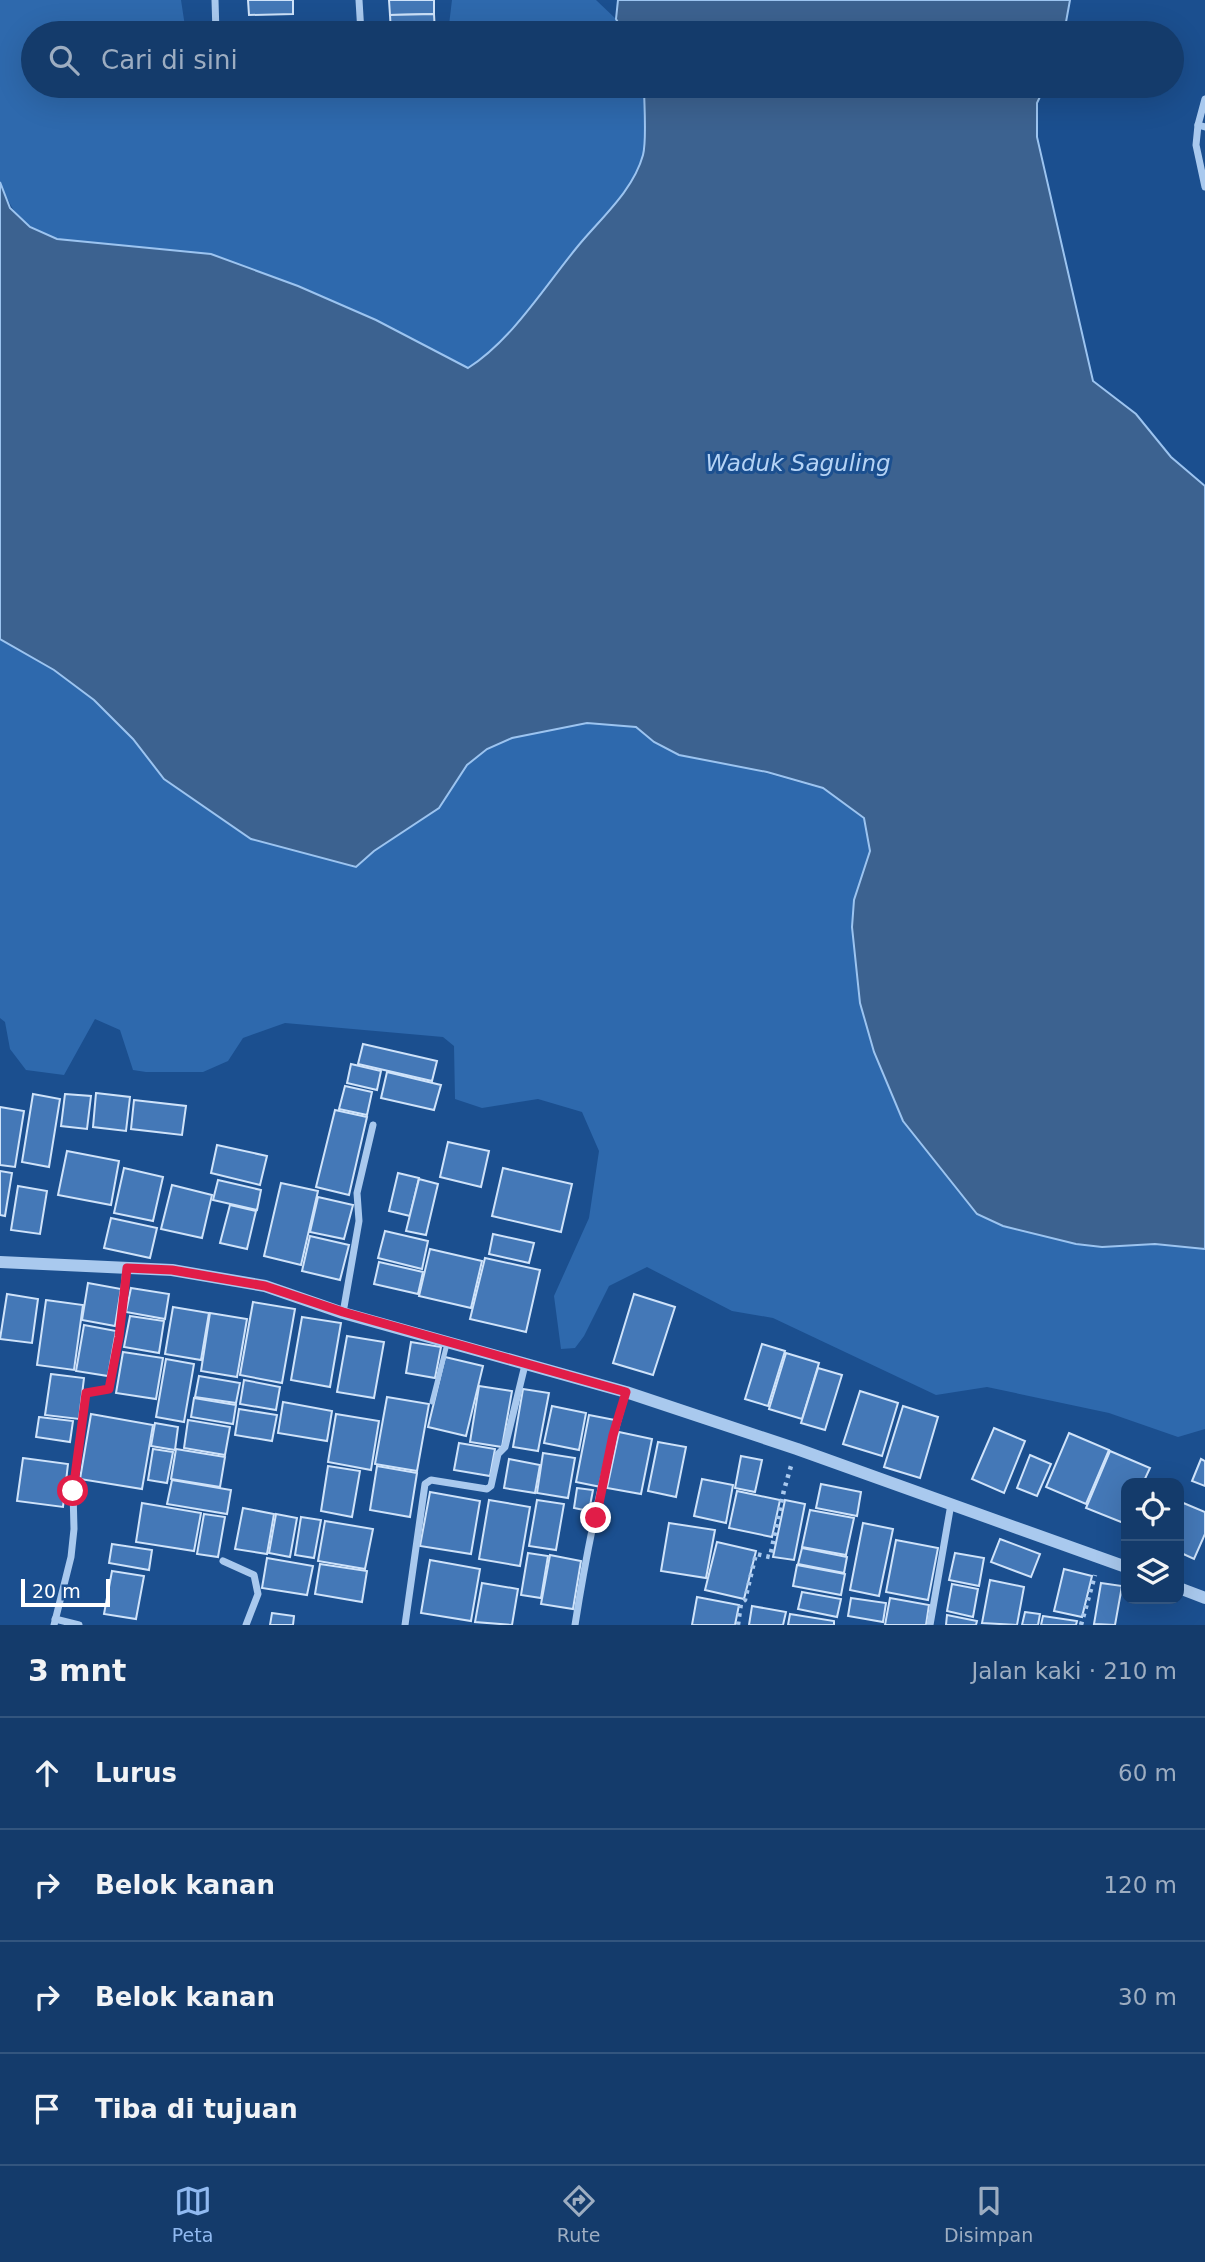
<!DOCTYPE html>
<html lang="id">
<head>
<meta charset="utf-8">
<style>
	:root { --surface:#143b6b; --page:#214673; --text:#f1f3f6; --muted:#9dadc1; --line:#33557e; --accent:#90b9f0 }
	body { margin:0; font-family:"DejaVu Sans",sans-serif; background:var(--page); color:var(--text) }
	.controls { position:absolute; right:21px; bottom:21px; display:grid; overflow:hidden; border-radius:14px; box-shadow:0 7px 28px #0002 }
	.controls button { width:63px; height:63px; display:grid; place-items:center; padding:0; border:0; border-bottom:2px solid var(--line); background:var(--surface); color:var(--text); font:35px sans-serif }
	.scale { position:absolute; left:21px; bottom:18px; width:89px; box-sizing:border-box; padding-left:7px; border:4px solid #fff; border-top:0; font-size:19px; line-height:24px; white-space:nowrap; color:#fff; -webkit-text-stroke:5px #1b4f8f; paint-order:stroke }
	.stop { position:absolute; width:21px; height:21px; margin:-16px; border:5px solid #e11d48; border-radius:50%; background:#fff }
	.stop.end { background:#e11d48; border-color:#fff; box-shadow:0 2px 7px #0008 }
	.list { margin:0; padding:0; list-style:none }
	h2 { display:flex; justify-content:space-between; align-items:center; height:91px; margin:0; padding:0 28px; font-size:30px }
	h2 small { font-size:23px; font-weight:400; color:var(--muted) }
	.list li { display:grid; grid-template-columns:46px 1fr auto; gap:21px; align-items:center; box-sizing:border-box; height:112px; padding:0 28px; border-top:2px solid var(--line) }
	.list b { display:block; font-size:26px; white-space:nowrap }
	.list em { font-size:23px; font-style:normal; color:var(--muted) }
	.icon { flex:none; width:38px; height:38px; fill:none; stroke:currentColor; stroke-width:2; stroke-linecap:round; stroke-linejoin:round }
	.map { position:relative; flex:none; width:1205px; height:1625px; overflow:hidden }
	.search { position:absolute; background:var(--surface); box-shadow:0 7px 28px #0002; left:21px; right:21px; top:21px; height:77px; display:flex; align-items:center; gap:18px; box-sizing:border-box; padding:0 24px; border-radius:38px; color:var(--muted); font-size:26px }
	.sheet { height:539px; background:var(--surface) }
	nav { display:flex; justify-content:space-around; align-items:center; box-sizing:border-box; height:98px; border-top:2px solid var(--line); background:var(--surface); font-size:19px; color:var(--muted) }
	nav a { display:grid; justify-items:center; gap:4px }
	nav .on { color:var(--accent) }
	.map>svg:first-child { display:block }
	.green { fill:#2e69ad }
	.water { fill:#3c6290; stroke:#9cc4f0; stroke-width:2 }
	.building { fill:#4478b7; stroke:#cfe3fa; stroke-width:2 }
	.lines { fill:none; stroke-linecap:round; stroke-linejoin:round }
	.path { stroke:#a9c9ee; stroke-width:4.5; stroke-dasharray:3.5 5; stroke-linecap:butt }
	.service { stroke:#a9c9ee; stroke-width:5 }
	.minor { stroke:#a9c9ee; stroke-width:7 }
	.tertiary { stroke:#a9c9ee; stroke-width:12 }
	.route { stroke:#e11d48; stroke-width:9 }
	.labels { text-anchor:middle; stroke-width:6; stroke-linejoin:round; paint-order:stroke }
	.water-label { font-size:23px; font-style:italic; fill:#b5d3f5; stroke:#1b4f8f }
</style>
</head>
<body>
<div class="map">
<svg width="1205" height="1625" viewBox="0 0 1205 1625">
	<rect width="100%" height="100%" fill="#1b4f8f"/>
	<!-- green -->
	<g class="green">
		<path d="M0,0H181L186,33H33V86H644C644,103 647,140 643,155C633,191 601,218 578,246C544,287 513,340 468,368L376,320L298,286L57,239C21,224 15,218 0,182Z"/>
		<path d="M452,0H596L616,19L624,33H448Z"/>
		<path d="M0,639L54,670L94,700L134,739L164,779L251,839L355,867L374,851L439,808L467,765L487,749L512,738L587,723L636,727L654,742L823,789L864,818L870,851L854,900L852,927L860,1003L874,1052L903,1121L1003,1226L1076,1244L1102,1247L1155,1244L1205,1249V1429L1178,1437L1109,1413L987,1387L936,1395L773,1318L732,1311L647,1267L609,1286L584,1336L575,1348L561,1349L554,1296L589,1218L599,1151L582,1112L538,1099L482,1108L455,1099L454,1046L443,1037L285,1023L243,1038L228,1061L203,1072H146L133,1070L120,1030L95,1019L64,1075L26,1070L10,1049L5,1022L0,1018Z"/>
	</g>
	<!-- water -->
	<g class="water">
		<path d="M618,0H1070L1064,33H624L616,19Z"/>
		<path d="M644,86H1045L1037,103V137L1093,381L1136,414L1171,457L1205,486V1249L1155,1244L1102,1247L1076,1244L1003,1226L977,1214L903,1121L874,1052L860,1003L852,927L854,900L870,851L864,818L823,788L767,772L679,755L654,742L636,727L587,723L512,738L487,749L467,765L439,808L374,851L356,867L251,839L164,779L133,739L94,700L54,670L0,639V182L10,208L30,227L57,239L211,254L298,286L376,320L468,368C512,340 545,286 578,246C601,218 633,191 643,155C647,140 644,103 644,86Z"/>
	</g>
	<!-- building -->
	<g class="building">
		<path d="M248,0H293V14L249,15Z"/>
		<path d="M389,0H434V14L390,15Z"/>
		<path d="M434,14L435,33H391L390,15Z"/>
		<path d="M363,1044L437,1061L432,1081L358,1064Z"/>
		<path d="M351,1064L381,1071L377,1090L347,1083Z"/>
		<path d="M387,1072L441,1085L434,1110L381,1098Z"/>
		<path d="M345,1086L372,1092L367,1115L339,1109Z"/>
		<path d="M96,1093L130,1097L126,1131L93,1127Z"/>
		<path d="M33,1094L60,1099L49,1167L22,1162Z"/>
		<path d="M65,1094L91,1096L87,1129L61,1126Z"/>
		<path d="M134,1100L186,1106L182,1135L131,1129Z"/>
		<path d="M0,1107L24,1111L15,1167L0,1165Z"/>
		<path d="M335,1110L367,1117L349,1195L316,1187Z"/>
		<path d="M448,1142L489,1151L481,1187L440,1177Z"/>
		<path d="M217,1145L267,1156L260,1185L211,1173Z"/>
		<path d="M67,1151L119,1161L111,1205L58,1195Z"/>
		<path d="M124,1168L163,1177L153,1221L114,1213Z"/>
		<path d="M503,1168L572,1184L561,1232L492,1216Z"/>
		<path d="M0,1171L12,1173L5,1216L0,1215Z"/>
		<path d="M398,1173L419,1178L410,1216L389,1211Z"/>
		<path d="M419,1179L438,1184L426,1235L406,1231Z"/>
		<path d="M218,1180L261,1190L257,1210L213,1200Z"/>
		<path d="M281,1183L318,1191L301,1265L264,1256Z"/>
		<path d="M172,1185L212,1195L202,1238L161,1229Z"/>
		<path d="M18,1186L47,1191L40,1234L11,1230Z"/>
		<path d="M318,1197L353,1205L344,1239L310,1232Z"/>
		<path d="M230,1205L256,1211L247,1249L220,1243Z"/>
		<path d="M111,1218L157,1228L150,1258L104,1248Z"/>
		<path d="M385,1231L428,1241L422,1269L378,1258Z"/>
		<path d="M493,1234L534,1243L529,1263L489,1254Z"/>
		<path d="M310,1236L349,1245L340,1280L302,1271Z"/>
		<path d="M430,1249L482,1261L471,1308L419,1296Z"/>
		<path d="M485,1258L540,1270L526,1332L470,1319Z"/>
		<path d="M379,1262L423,1272L418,1294L374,1284Z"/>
		<path d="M88,1283L121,1289L115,1326L82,1320Z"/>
		<path d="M131,1288L169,1294L165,1319L126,1312Z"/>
		<path d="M7,1294L38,1299L32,1343L0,1339Z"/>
		<path d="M634,1294L675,1307L653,1375L613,1363Z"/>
		<path d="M46,1300L83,1305L74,1370L37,1365Z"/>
		<path d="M253,1302L295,1309L282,1383L240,1375Z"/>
		<path d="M173,1307L209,1313L201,1360L165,1354Z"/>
		<path d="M210,1313L247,1319L237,1377L201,1371Z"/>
		<path d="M130,1316L164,1321L159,1353L124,1347Z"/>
		<path d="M302,1317L341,1323L330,1387L291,1380Z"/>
		<path d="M84,1325L116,1331L108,1376L76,1371Z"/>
		<path d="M347,1336L384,1342L374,1398L337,1392Z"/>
		<path d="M411,1342L441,1347L435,1378L406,1373Z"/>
		<path d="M762,1344L785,1351L768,1406L745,1399Z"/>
		<path d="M123,1352L163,1358L156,1399L116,1393Z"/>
		<path d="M786,1353L819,1363L802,1419L769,1409Z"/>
		<path d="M445,1357L483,1366L466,1436L428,1427Z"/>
		<path d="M166,1359L194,1364L184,1422L156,1417Z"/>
		<path d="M818,1368L842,1375L825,1430L801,1423Z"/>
		<path d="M51,1374L84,1378L79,1419L45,1415Z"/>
		<path d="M199,1376L240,1383L236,1403L195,1397Z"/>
		<path d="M244,1380L280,1387L276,1410L240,1404Z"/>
		<path d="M479,1386L512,1391L502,1447L470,1442Z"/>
		<path d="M523,1389L549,1393L538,1451L513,1447Z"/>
		<path d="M860,1391L898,1403L882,1456L843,1444Z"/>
		<path d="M387,1397L429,1404L417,1471L375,1464Z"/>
		<path d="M194,1398L236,1405L233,1424L191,1417Z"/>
		<path d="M283,1402L332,1411L327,1441L278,1433Z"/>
		<path d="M552,1406L586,1413L579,1450L544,1443Z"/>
		<path d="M903,1406L938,1417L920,1478L884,1467Z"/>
		<path d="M239,1409L277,1415L272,1441L235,1435Z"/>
		<path d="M91,1414L153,1425L142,1489L80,1479Z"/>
		<path d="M336,1414L379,1421L371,1470L328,1462Z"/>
		<path d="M589,1415L615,1420L601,1487L576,1482Z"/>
		<path d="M39,1417L73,1421L70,1442L36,1437Z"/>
		<path d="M188,1420L230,1427L225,1455L184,1448Z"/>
		<path d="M155,1423L178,1427L175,1450L151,1446Z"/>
		<path d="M994,1428L1025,1441L1004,1493L972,1479Z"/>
		<path d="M619,1432L652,1439L641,1494L607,1488Z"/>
		<path d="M1069,1433L1109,1450L1086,1504L1046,1487Z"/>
		<path d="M658,1442L686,1447L676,1497L648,1491Z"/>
		<path d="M459,1443L495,1449L490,1476L454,1470Z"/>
		<path d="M153,1449L173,1452L167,1483L148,1480Z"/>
		<path d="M176,1449L225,1457L220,1487L171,1479Z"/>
		<path d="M1110,1451L1150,1468L1143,1483H1126V1524L1086,1508Z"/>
		<path d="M543,1453L575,1458L568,1498L537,1493Z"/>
		<path d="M1030,1455L1051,1464L1037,1496L1017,1488Z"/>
		<path d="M741,1456L762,1460L755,1492L735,1488Z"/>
		<path d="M23,1458L68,1464L63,1507L17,1501Z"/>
		<path d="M509,1459L540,1465L535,1493L504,1488Z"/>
		<path d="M1201,1459L1205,1461V1486L1192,1481Z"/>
		<path d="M328,1466L360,1471L352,1517L321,1511Z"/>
		<path d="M377,1466L417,1473L410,1517L370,1510Z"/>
		<path d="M702,1479L733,1485L726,1523L694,1516Z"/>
		<path d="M172,1480L231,1490L227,1514L167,1504Z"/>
		<path d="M821,1484L861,1492L857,1516L816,1508Z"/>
		<path d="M577,1488L593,1490L589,1511L574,1508Z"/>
		<path d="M737,1491L780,1500L772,1537L729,1528Z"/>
		<path d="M430,1492L480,1501L471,1554L420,1546Z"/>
		<path d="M489,1500L530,1507L520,1566L479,1559Z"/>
		<path d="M537,1500L564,1504L556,1550L529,1546Z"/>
		<path d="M785,1500L805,1504L794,1560L773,1557Z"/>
		<path d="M1181,1502L1205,1512V1534L1194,1559L1179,1552V1508Z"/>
		<path d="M142,1503L201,1513L194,1551L136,1542Z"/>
		<path d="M243,1508L274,1514L267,1554L235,1549Z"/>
		<path d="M810,1510L854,1518L846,1555L802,1547Z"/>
		<path d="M204,1514L225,1517L218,1557L197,1554Z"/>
		<path d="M276,1514L297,1518L290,1557L269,1553Z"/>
		<path d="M301,1517L321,1520L314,1558L295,1555Z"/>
		<path d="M325,1521L373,1529L365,1569L318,1561Z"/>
		<path d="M669,1523L715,1530L706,1578L661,1571Z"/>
		<path d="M863,1523L893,1529L879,1596L850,1590Z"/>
		<path d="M1000,1539L1040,1554L1031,1577L991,1562Z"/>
		<path d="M896,1540L938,1548L928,1600L886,1592Z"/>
		<path d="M717,1542L756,1551L744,1599L705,1590Z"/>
		<path d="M112,1544L152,1550L149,1570L109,1563Z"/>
		<path d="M802,1548L847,1557L844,1573L798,1564Z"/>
		<path d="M528,1553L548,1556L541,1598L521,1595Z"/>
		<path d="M955,1553L984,1558L979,1586L949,1580Z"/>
		<path d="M550,1555L581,1561L573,1609L541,1604Z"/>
		<path d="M267,1558L313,1566L307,1595L262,1588Z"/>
		<path d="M430,1560L480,1569L471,1621L421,1613Z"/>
		<path d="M320,1564L367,1571L362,1602L315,1594Z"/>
		<path d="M797,1565L845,1574L841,1595L793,1586Z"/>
		<path d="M1064,1569L1092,1576L1082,1617L1054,1611Z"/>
		<path d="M112,1571L144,1576L136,1619L104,1614Z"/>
		<path d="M990,1580L1024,1587L1017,1625L982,1623Z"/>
		<path d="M482,1583L518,1589L512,1625L475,1622Z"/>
		<path d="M1101,1583L1122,1586L1115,1625L1094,1624Z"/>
		<path d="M952,1584L978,1589L973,1617L947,1611Z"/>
		<path d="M802,1592L841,1599L837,1617L798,1609Z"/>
		<path d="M697,1597L739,1605L735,1625H692Z"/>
		<path d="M851,1598L886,1603L883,1622L848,1616Z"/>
		<path d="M890,1598L929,1605L926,1625H885Z"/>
		<path d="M752,1606L786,1612L783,1625H749Z"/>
		<path d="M1025,1612L1040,1614L1038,1625H1022Z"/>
		<path d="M272,1613L294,1616L293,1625H270Z"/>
		<path d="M790,1614L834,1621V1625H788Z"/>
		<path d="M947,1615L977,1621L976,1625H946Z"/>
		<path d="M1043,1616L1077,1621L1076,1625H1041Z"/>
	</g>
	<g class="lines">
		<!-- path -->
		<g class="path">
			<path d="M738,1625L741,1603L745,1600L756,1554L770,1557L784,1490L791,1466"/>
			<path d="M1081,1625L1095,1575"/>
		</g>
		<!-- service -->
		<path class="service" d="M432,1402L447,1344"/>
		<!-- minor -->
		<g class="minor">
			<path d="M215,0L216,33"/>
			<path d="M359,0L361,33"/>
			<path d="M1205,99L1198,125L1205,127"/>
			<path d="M1198,125L1196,145L1205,187"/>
			<path d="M343,1313L359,1221L357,1193L373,1125"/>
			<path d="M223,1561L254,1575L258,1594L246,1625"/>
			<path d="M55,1619L79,1625"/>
			<path d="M54,1625L71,1557L74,1529L73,1491L86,1393L109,1389L119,1337L126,1268"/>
			<path d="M405,1625L425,1484L431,1480L487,1489L491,1486L498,1454L505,1447L525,1365"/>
			<path d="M575,1625C587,1548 604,1467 626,1392"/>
			<path d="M930,1625L951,1504"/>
		</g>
		<!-- tertiary -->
		<g class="tertiary">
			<path d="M0,1262L172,1270L265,1286L343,1313L626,1392L797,1449L1126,1567"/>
			<path d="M1179,1588L1205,1598"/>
		</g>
	</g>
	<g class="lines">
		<!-- route -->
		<path class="route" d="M73,1491L86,1393L109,1389L119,1337L127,1268L172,1270L265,1286L343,1312L626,1392L613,1435L596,1518"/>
	</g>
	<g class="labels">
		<!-- water labels -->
		<g class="water-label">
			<text x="798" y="471">Waduk Saguling</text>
		</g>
	</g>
</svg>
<div class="controls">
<button><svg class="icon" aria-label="locate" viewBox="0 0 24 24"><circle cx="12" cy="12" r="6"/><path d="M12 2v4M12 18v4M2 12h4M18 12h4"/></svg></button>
<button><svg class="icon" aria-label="layers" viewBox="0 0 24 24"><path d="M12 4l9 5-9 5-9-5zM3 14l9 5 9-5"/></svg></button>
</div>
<div class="scale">20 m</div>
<div class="stop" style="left:73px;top:1491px"></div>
<div class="stop end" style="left:596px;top:1518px"></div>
<div class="search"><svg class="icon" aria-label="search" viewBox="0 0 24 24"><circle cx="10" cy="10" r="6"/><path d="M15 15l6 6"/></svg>Cari di sini</div>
</div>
<section class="sheet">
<h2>3 mnt<small>Jalan kaki · 210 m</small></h2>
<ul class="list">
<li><svg class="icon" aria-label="ahead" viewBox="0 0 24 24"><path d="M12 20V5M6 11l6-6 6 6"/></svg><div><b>Lurus</b></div><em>60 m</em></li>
<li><svg class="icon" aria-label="right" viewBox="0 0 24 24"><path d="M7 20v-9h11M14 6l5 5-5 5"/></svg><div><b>Belok kanan</b></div><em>120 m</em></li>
<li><svg class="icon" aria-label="right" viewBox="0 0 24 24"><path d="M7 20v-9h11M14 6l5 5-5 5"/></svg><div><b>Belok kanan</b></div><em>30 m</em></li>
<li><svg class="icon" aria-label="arrive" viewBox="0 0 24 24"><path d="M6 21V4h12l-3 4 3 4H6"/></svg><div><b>Tiba di tujuan</b></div></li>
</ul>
</section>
<nav>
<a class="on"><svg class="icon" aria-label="map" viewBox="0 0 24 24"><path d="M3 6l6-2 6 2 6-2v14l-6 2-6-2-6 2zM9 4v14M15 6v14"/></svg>Peta</a>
<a><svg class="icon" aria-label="directions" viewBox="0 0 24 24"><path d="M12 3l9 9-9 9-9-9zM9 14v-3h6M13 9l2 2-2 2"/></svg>Rute</a>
<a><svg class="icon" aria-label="saved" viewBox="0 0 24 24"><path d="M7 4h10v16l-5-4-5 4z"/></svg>Disimpan</a>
</nav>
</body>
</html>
